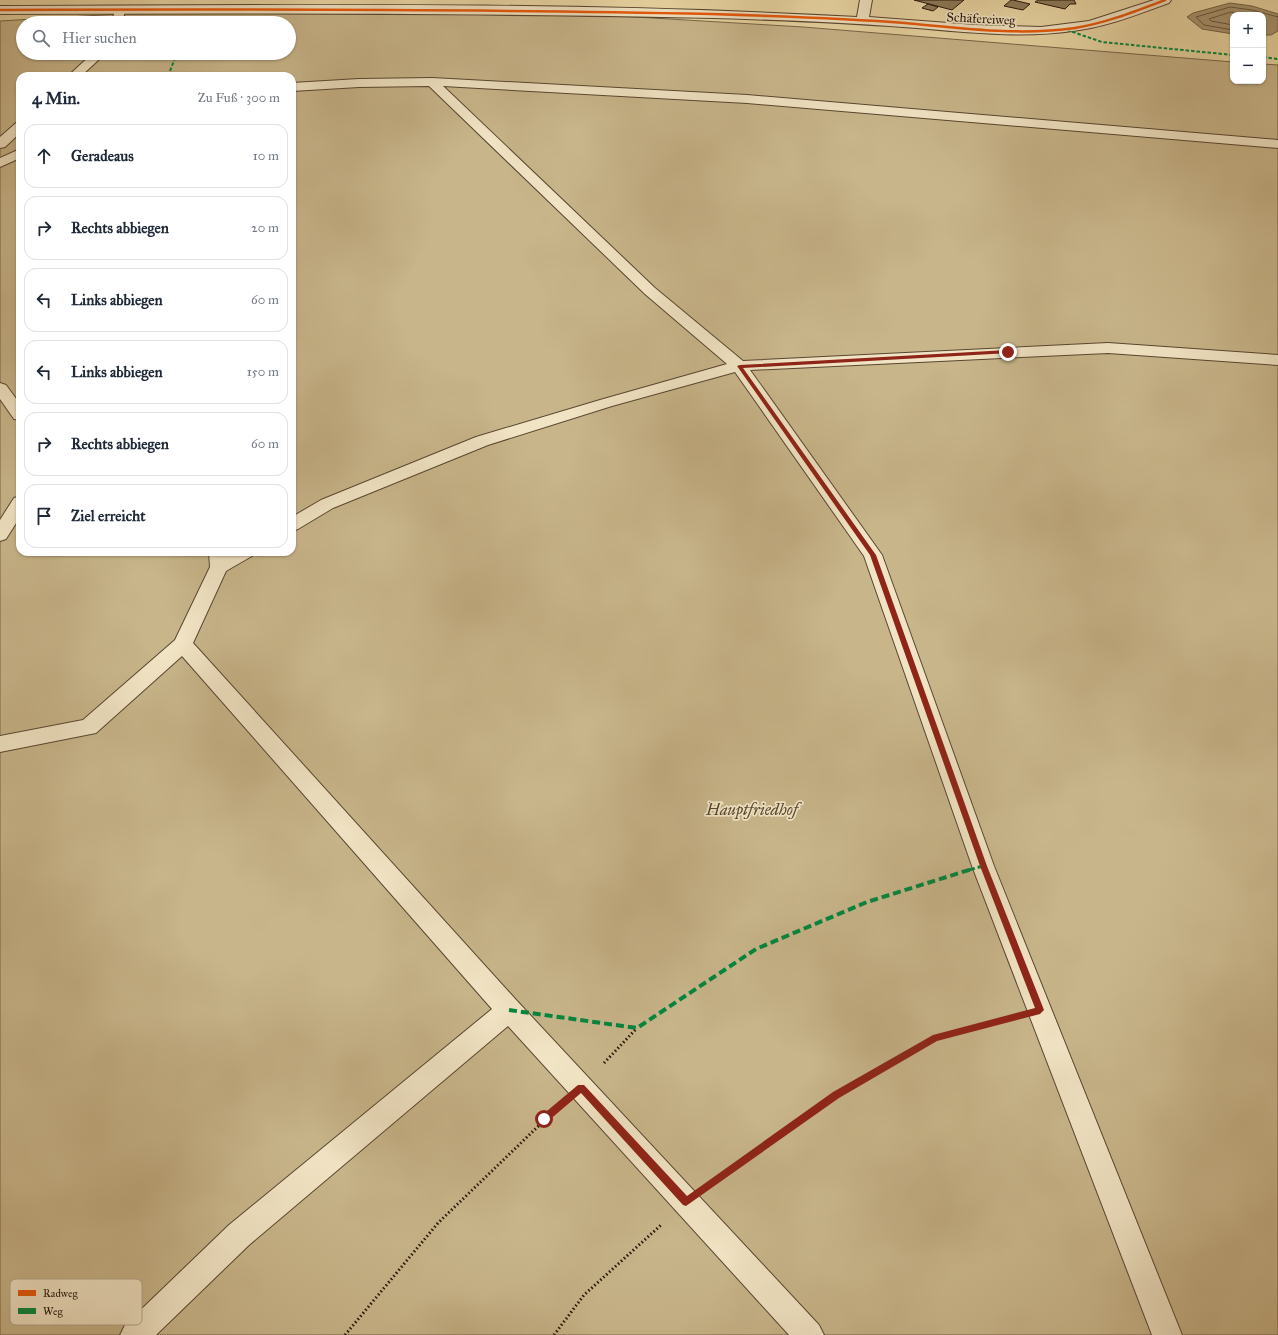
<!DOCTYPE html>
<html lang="de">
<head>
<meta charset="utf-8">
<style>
	:root { --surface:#fff; --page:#f2f2f3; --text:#1f2937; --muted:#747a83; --line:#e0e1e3 }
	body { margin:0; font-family:"IM FELL Great Primer",serif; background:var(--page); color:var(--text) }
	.controls { position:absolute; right:12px; top:12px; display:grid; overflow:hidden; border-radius:8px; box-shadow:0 1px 3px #0004 }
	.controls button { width:36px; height:36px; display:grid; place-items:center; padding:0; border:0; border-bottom:1px solid var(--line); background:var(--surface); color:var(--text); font:20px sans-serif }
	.stop { position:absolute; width:12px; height:12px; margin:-9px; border:3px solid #8f2418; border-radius:50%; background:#fff }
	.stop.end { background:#8f2418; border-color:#fff; box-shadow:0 1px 4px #0008 }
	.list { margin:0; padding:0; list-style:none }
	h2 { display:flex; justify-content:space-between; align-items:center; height:52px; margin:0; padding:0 16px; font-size:17px }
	h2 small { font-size:13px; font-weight:400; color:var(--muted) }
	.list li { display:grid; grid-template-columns:26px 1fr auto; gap:12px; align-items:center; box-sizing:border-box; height:64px; margin:0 8px 8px; padding:0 8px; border:1px solid var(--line); border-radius:12px }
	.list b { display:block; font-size:15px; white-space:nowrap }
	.list em { font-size:13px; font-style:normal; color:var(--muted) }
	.icon { flex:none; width:22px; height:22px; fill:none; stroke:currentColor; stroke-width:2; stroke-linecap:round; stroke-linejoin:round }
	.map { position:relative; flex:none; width:1278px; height:1335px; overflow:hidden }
	.search { position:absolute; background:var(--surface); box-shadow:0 1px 3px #0004; left:16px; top:16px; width:280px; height:44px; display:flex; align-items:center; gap:10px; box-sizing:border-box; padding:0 14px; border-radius:22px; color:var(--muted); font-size:15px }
	.panel { position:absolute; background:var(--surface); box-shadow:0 1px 3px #0004; left:16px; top:72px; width:280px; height:484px; border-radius:12px }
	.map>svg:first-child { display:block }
	.green { fill:#c8b58a; stroke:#78664a; fill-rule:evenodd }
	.water { fill:#a79570; stroke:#746247 }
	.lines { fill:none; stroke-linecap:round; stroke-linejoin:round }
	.shore { stroke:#67563d; stroke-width:1 }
	.building { fill:#8c7a5a; stroke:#27160a }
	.lane-casing { stroke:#584630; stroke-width:2 }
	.street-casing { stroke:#584630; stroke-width:2 }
	.path { stroke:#27160a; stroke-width:3; stroke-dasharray:1.5 2.5; stroke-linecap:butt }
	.lane { fill:#f1e4c4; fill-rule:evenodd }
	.street { fill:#f1e4c4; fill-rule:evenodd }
	.quiet-far2 { stroke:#00873e; stroke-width:2; stroke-dasharray:3.5 2; stroke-linecap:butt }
	.quiet-far1 { stroke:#00873e; stroke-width:3; stroke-dasharray:6 3; stroke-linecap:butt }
	.quiet { stroke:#00873e; stroke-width:4; stroke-dasharray:8 4; stroke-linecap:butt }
	.cycleway-casing { stroke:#f1e4c4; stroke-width:4 }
	.cycleway { stroke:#e8590c; stroke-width:2.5 }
	.route { fill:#8f2418 }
	.labels { text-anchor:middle; stroke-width:3.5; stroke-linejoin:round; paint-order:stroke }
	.far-street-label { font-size:13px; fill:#27160a; stroke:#f1e4c4 }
	.park-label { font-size:16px; font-style:italic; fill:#574630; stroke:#f1e4c4 }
	.key { fill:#f1e4c4; stroke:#b4a68c; stroke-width:1 }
	.key-label { font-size:11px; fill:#27160a }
</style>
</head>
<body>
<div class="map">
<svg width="1278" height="1335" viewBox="0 0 1278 1335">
	<rect width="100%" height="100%" fill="#e9d6a4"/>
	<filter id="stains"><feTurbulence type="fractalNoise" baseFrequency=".005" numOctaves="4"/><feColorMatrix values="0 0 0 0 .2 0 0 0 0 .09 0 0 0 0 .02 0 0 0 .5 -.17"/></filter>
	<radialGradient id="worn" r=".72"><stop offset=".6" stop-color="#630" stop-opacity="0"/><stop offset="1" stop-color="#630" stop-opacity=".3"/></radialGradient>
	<!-- green -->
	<path class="green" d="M402,13L619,16L803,27L1233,62V81H1263V64L1278,65V1335H0V21L119,14ZM23,23H289V53H23ZM20,76H292V552H20Z"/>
	<!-- water -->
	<path class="water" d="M1230,3L1252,6L1278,14V31L1271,35H1263V15H1233V34L1202,29L1187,17L1193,13Z"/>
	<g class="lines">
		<!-- shore -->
		<g class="shore">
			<path d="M1233,25L1211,21L1209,19L1231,12L1249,15"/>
			<path d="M1233,30L1204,25L1196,17L1230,7L1252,10L1278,17"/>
		</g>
	</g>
	<!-- building -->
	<g class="building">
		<path d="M914,0H964L952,10Z"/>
		<path d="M1011,0H1013L1030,4L1023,10L1004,6Z"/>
		<path d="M1038,0H1074L1076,4H1070L1065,9L1035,2Z"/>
		<path d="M928,4L938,7L933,11L922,8Z"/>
	</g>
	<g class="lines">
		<!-- lane casing -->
		<g class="lane-casing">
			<g id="lane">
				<path d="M123,6L128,9L124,14V23H112C113,15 115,8 123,6Z"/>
				<path d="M93,53H106L81,76H68Z"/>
				<path d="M432,78L747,95L1278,140V148L747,103L443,86L655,288L743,361L1108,343L1278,355V365L1108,353L750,370L882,555L994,866L1182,1335H1152L972,866L864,556L735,372L612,406L488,445L333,508L298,529L292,531V517L321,500L476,437L600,400L727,364L645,294L429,86L359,87L292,91V83L359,79Z"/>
				<path d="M20,122V133L5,147L0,148V137L16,123Z"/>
				<path d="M20,149V158L0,167V158Z"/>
				<path d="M0,383L6,385L20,404V420L14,419L0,399Z"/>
				<path d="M20,496V517L6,539L0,541V520L14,498Z"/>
				<path d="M209,552H227V554L231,552H254L252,556L226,571L193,643L518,1002L819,1325L824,1335H789L508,1026L249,1245L156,1335H120L125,1325L229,1225L492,1009L182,656L96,733L0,752V736L83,720L175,640L210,567Z"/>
			</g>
		</g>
		<!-- street casing -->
		<g class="street-casing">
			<path id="street" d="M860,0H872L869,17L975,25L1041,27L1089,21L1154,0H1171L1169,3C1138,14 1107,27 1073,31C1017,39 959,31 903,27C840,22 777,20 714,18C476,13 238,13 0,14V6C285,5 572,1 857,17Z"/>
		</g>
		<!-- path -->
		<g class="path">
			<path d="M604,1063L637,1028"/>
			<path d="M714,1182L836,1095L935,1037L1007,1018"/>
			<path d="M345,1335L438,1223L554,1111"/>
			<path d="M554,1335L584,1295L661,1225"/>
		</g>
		<!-- lane -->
		<use href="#lane" class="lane"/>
		<!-- street -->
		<use href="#street" class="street"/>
		<!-- quiet-far2 -->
		<g class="quiet-far2">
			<path d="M1067,30L1102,42L1233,55"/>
			<path d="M1263,57L1278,59"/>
			<path d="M168,76L177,53"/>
		</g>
		<!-- quiet-far1 -->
		<path class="quiet-far1" d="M969,870L983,866"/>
		<!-- quiet -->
		<path class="quiet" d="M509,1010L637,1028L756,949L867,902L972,869"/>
		<!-- cycleway casing -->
		<g class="cycleway-casing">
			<path id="cycleway" d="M0,10C237,9 474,9 711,14C776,16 841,18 905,23C961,28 1019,36 1075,28C1106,23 1136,11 1165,0"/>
		</g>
		<!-- cycleway -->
		<use href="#cycleway" class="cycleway"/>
	</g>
	<!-- route -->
	<path class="route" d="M1008,350L1011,352L1010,353L743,368L876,555L987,866L1044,1010L1040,1014L937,1041L839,1098L686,1206L683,1205L581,1093L547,1122H541L540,1119L541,1116L578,1085H584L687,1196L833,1092L933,1035L1035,1008L980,866L870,555L737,366L740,365Z"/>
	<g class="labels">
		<!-- far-street labels -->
		<g class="far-street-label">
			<text transform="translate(981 18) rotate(3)" y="5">Schäfereiweg</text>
		</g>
		<!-- park labels -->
		<g class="park-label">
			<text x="752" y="815">Hauptfriedhof</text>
		</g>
	</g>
	<!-- legend -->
	<rect x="10" y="1279" width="132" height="46" rx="6" class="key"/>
	<rect x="18" y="1290" width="18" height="6" fill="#e8590c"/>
	<rect x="18" y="1308" width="18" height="6" fill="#00873e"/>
	<g class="key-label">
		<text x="43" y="1297">Radweg</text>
		<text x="43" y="1315">Weg</text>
	</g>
	<rect width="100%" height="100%" filter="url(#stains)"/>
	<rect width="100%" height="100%" fill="url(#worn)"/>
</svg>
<div class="controls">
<button>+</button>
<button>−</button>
</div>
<div class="stop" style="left:544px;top:1119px"></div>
<div class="stop end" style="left:1008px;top:352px"></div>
<div class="search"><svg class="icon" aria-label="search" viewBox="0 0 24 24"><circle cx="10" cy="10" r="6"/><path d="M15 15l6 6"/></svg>Hier suchen</div>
<section class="panel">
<h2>4 Min.<small>Zu Fuß · 300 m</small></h2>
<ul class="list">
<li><svg class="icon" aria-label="ahead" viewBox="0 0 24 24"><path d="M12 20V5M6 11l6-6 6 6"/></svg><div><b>Geradeaus</b></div><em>10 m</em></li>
<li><svg class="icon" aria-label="right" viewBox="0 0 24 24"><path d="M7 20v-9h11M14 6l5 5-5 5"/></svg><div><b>Rechts abbiegen</b></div><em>20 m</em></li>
<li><svg class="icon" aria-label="left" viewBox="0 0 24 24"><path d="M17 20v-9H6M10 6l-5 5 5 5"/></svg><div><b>Links abbiegen</b></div><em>60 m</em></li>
<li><svg class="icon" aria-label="left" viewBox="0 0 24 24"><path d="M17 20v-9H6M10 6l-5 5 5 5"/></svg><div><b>Links abbiegen</b></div><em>150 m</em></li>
<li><svg class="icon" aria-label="right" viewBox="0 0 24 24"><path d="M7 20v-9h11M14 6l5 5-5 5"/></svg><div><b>Rechts abbiegen</b></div><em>60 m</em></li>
<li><svg class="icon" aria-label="arrive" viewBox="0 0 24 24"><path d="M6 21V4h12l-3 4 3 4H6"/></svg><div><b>Ziel erreicht</b></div></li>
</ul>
</section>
</div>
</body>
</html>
